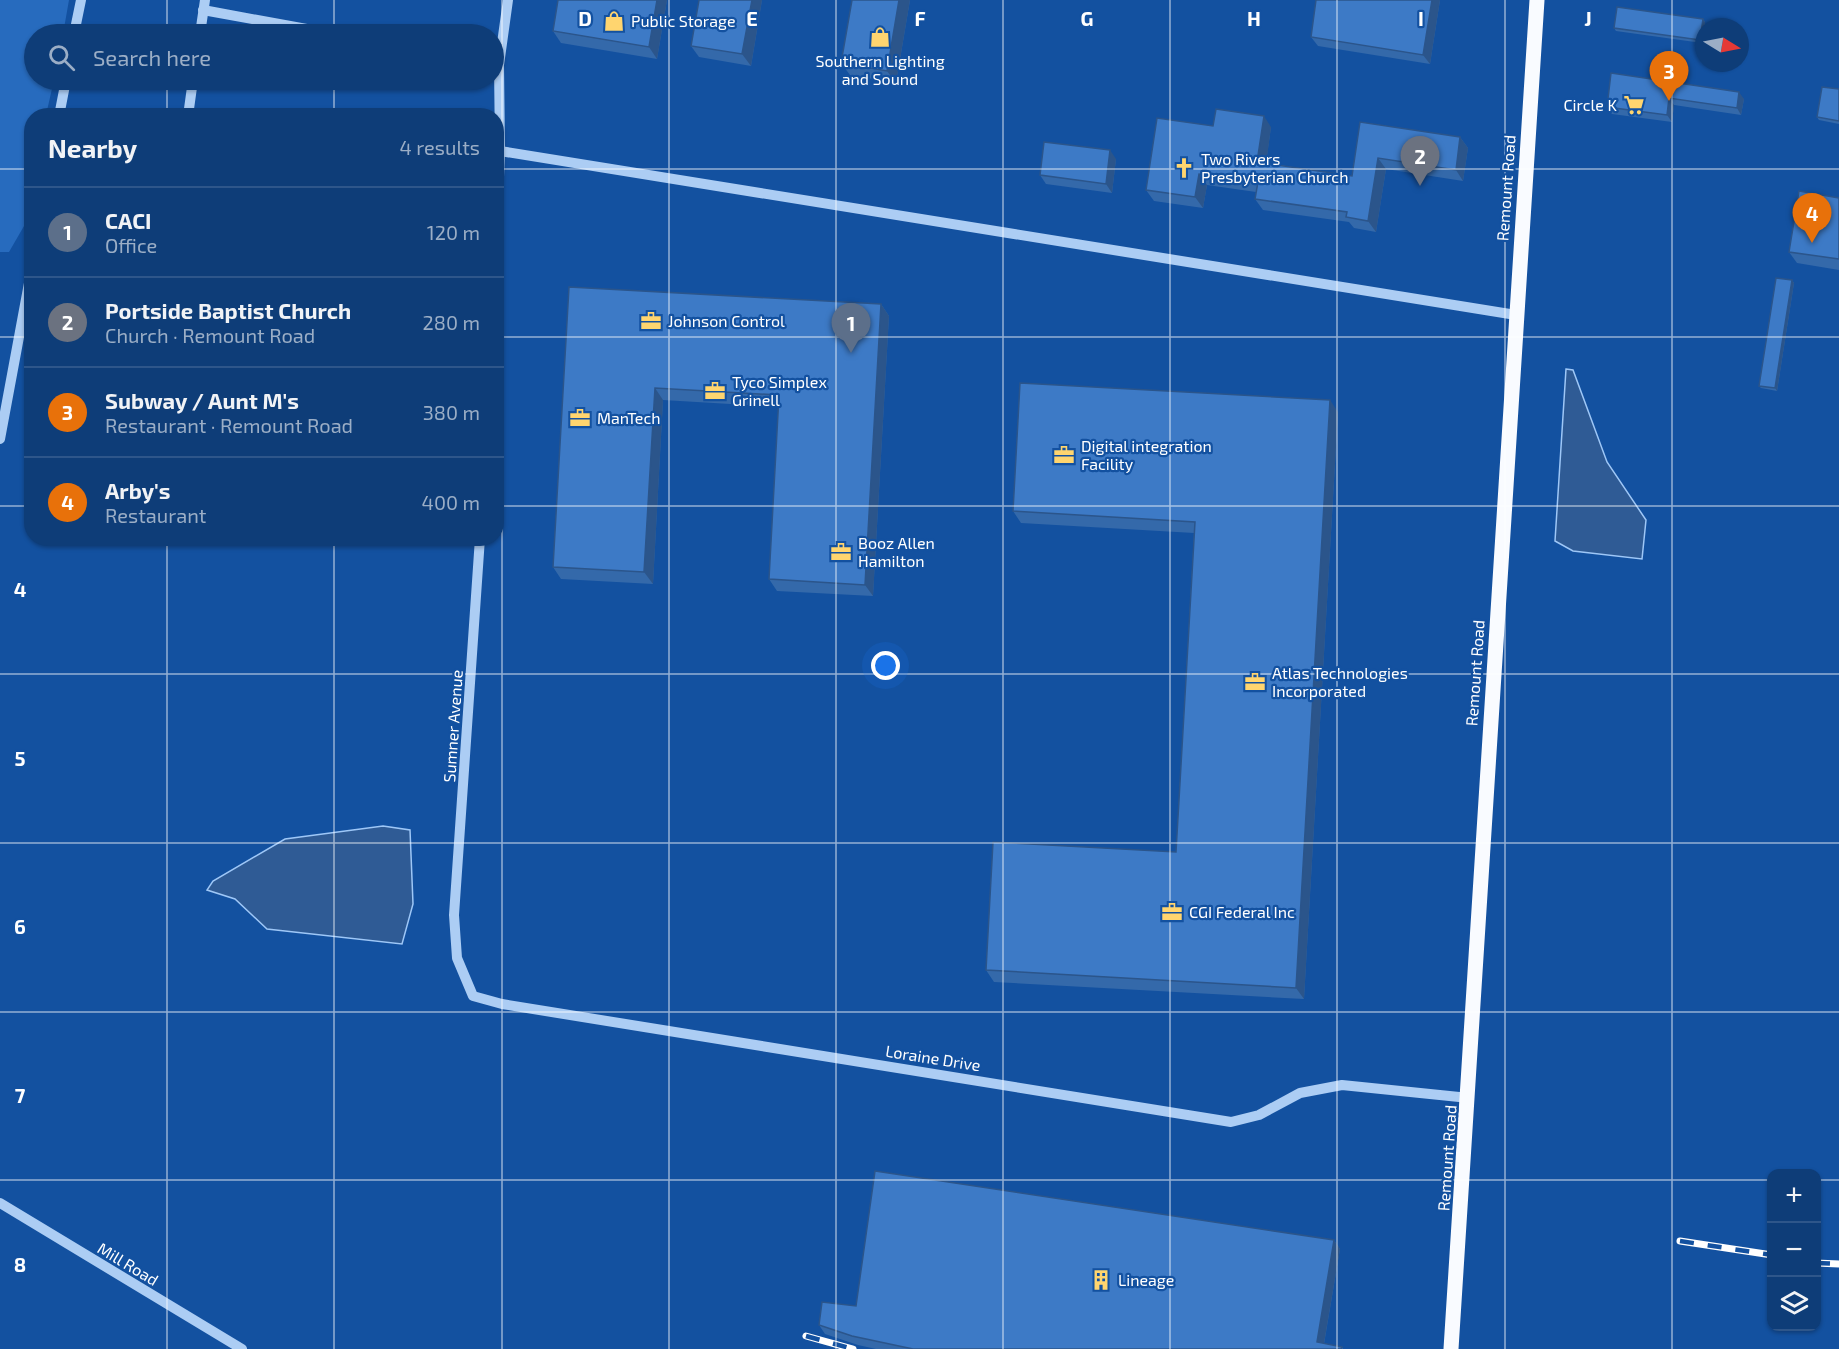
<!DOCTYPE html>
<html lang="en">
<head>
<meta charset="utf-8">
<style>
	:root { --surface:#0e3d78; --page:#1c4880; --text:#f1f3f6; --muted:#9baec6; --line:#2e568a; --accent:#8c9099 }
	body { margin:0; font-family:"Exo 2",sans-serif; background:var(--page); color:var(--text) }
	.controls { position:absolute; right:18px; bottom:18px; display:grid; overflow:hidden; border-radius:12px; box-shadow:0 2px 4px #0004 }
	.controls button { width:54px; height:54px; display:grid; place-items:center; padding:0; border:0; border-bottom:2px solid var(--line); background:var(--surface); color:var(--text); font:30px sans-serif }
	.compass { position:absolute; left:1695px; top:18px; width:54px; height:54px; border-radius:50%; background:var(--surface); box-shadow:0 2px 4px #0004; rotate:100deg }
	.you { position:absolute; left:886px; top:666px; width:21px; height:21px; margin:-15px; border:4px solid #fff; border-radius:50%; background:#1a73e8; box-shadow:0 0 0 9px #1a73e833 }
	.badge { display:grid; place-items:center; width:39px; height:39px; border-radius:50%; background:var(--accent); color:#fff; font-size:20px; font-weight:700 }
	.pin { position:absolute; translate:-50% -50px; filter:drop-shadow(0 2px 3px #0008) }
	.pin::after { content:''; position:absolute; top:32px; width:21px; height:18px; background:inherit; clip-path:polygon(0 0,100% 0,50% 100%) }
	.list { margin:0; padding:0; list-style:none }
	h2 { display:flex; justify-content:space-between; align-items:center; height:78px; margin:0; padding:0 24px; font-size:26px }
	h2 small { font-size:20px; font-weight:400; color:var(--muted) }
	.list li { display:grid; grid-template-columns:39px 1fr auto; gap:18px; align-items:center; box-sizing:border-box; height:90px; padding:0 24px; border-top:2px solid var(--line) }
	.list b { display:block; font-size:22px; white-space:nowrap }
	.list p { margin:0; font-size:20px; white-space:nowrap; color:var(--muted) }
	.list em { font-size:20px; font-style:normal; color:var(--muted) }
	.icon { flex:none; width:33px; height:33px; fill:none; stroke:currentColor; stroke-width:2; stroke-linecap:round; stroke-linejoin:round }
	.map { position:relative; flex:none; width:1839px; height:1349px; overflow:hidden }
	.search { position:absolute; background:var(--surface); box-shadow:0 2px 4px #0004; left:24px; top:24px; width:480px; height:66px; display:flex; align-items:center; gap:15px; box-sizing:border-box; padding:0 21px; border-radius:33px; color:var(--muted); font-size:22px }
	.panel { position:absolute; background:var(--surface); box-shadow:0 2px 4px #0004; left:24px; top:108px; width:480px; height:438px; border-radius:24px }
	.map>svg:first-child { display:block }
	.green { fill:#276bbe }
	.water { fill:#2f5b95; stroke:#9ec7f7; stroke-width:1.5 }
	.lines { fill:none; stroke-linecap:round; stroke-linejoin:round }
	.minor { stroke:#accdf4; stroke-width:10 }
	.major { stroke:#f9fbff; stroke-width:15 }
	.rail-casing { stroke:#fff; stroke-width:7 }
	.rail { stroke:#1351a0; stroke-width:4.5; stroke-dasharray:14; stroke-linecap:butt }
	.wall { fill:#3469aa }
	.shaded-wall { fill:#2b558b }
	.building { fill:#3d7ac6; stroke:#2b558b; stroke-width:1.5 }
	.grid { fill:none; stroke:#fff; stroke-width:1.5; stroke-opacity:0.55 }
	.labels { text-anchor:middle; stroke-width:4.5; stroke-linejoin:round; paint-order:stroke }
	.poi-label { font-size:16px; fill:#fff; stroke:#1351a0; text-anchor:start }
	.street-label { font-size:16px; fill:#fff; stroke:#1351a0 }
	.grid-label { font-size:20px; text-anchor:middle; font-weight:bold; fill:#fff; stroke:#1351a0; stroke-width:4.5; stroke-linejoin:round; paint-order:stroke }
</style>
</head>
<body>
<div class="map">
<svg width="1839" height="1349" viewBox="0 0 1839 1349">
	<rect width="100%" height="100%" fill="#1351a0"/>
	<!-- green -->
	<path class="green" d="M0,0H69L63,34H34V80H54L46,115L32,116L31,191L24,226L9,252H0Z"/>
	<!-- water -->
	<g class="water">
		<path d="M1566,369L1573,370L1607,462L1646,520L1642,559L1573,551L1555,541Z"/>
		<path d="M383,826L410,830L413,904L402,944L267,929L235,899L207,890L213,881L285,839Z"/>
	</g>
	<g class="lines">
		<!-- minor -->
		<g class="minor">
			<path d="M203,10L334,34"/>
			<path d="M74,34L81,0"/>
			<path d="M200,34L205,0"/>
			<path d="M59,116L66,80"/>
			<path d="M188,116L193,80"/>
			<path d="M500,151L1516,315"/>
			<path d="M496,253L500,151L499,65L508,0"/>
			<path d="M0,439L32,267"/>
			<path d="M480,538L454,915L457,958L473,996L502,1004L1231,1122L1259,1115L1300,1093L1342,1085L1469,1098"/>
			<path d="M0,1203L242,1349"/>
		</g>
		<!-- major -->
		<path class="major" d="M1451,1349L1537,0"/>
		<!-- rail casing -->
		<g class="rail-casing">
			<g id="rail">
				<path d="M1680,1241L1772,1255"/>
				<path d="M1816,1263L1839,1264"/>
				<path d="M806,1336L853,1349"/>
			</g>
		</g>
		<!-- rail -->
		<use href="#rail" class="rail"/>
	</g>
	<!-- wall -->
	<g class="wall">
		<path d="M667,0L657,59L561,43L553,31Z"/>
		<path d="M699,0H762L751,66L699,57L691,46Z"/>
		<path d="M852,0H910L896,83L850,75L841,63Z"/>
		<path d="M1440,0L1430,64L1318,46L1311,37Z"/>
		<path d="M1703,19L1705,22L1702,43L1616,31L1614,28Z"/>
		<path d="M1611,73L1744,99L1741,115L1674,105L1672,122L1612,114L1607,107Z"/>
		<path d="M1839,89V124L1819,120L1817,117Z"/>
		<path d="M1360,122L1460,137L1468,148L1463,181L1386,169L1376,232L1354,228L1349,222L1263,210L1255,199L1256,192L1207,185L1203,208L1154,201L1146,190L1213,126L1271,127L1266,163L1352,176Z"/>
		<path d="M1116,159L1112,193L1046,184L1040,175Z"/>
		<path d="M1839,198V270L1797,263L1789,252Z"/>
		<path d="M1792,280L1794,283L1777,391L1761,388L1759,386Z"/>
		<path d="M569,287L881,304L889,316L873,596L777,591L769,579L779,407L663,400L653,584L561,579L553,567Z"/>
		<path d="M1338,412L1304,999L994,982L986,970L1176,852L1194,533L1021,523L1013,511Z"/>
		<path d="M1334,1240L1340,1249L1324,1344L1342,1347L1343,1349H876L858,1345L825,1334L819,1325L856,1306Z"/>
	</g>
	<!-- shaded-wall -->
	<g class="shaded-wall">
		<path d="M657,0H667L657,59L649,47Z"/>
		<path d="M752,0H762L751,66L742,54Z"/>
		<path d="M899,0H910L896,83L887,71Z"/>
		<path d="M1432,0H1440L1430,64L1423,55Z"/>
		<path d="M1703,19L1705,22L1702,43L1700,40Z"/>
		<path d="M1739,92L1744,99L1741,115L1737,108Z"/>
		<path d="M1669,98L1674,105L1672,122L1667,115Z"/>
		<path d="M1264,116L1271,127L1265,173L1257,162Z"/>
		<path d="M1460,137L1468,148L1463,181L1456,170Z"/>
		<path d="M1110,150L1116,159L1112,193L1106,184Z"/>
		<path d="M1378,158L1386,169L1376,232L1368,221Z"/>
		<path d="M1199,174L1207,185L1203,208L1195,197Z"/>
		<path d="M1792,280L1794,283L1777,391L1775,388Z"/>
		<path d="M881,304L889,316L873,596L865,585Z"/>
		<path d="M655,388L663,400L653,584L644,572Z"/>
		<path d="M1330,400L1338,412L1304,999L1296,988Z"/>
		<path d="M1334,1240L1340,1249L1323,1349L1317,1342Z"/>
	</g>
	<!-- building -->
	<g class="building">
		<path d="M558,0H657L649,47L553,31Z"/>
		<path d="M699,0H752L742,54L691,46Z"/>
		<path d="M852,0H899L887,71L841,63Z"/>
		<path d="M1316,0H1432L1423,55L1311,37Z"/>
		<path d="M1617,7L1703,19L1700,40L1614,28Z"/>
		<path d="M1611,73L1739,92L1737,108L1669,98L1667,115L1607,107Z"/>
		<path d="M1822,87L1839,89V121L1817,117Z"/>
		<path d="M1216,109L1264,116L1257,162L1352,176L1360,122L1460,137L1456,170L1378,158L1368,221L1346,217L1347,212L1255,199L1258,182L1199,174L1195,197L1146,190L1157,118L1213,126Z"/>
		<path d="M1044,142L1110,150L1106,184L1040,175Z"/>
		<path d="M1799,191L1839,198V259L1789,252Z"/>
		<path d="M1776,278L1792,280L1775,388L1759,386Z"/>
		<path d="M569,287L881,304L865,585L769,579L779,395L655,388L644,572L553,567Z"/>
		<path d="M1020,383L1330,400L1296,988L986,970L993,842L1176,852L1195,522L1013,511Z"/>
		<path d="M875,1171L1334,1240L1317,1342L1342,1347L1341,1349H913L852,1336L819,1325L822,1302L856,1306Z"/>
	</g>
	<!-- grid -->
	<path class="grid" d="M167,0V34M334,0V34M502,0V1349M669,0V1349M836,0V1349M1003,0V1349M1170,0V1349M1337,0V1349M1505,0V1349M1672,0V1349M167,80V116M334,80V116M0,169H32M496,169H1839M0,337H32M496,337H1839M0,506H32M496,506H1839M167,538V1349M334,538V1349M0,674H1839M0,843H1839M0,1012H1839M0,1180H1772M1816,1180H1839"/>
	<!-- icons -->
	<defs>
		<g id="shop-bare" transform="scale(1.62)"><path d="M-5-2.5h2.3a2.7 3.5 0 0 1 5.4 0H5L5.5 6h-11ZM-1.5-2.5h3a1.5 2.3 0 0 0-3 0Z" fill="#ffd56f" stroke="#1351a0" stroke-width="2.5" paint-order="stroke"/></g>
		<g id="supermarket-bare" transform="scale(1.62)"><path d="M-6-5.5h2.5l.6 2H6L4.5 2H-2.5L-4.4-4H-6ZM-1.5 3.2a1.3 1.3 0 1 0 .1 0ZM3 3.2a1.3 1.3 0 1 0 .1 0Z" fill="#ffd56f" stroke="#1351a0" stroke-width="2.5" paint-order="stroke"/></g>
		<g id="church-bare" transform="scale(1.62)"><path d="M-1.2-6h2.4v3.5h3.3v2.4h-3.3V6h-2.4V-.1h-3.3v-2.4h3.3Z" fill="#ffd56f" stroke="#1351a0" stroke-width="2.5" paint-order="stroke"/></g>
		<g id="office-bare" transform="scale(1.62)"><path d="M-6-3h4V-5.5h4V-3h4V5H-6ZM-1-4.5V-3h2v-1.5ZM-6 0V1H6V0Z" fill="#ffd56f" stroke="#1351a0" stroke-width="2.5" paint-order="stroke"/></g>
		<g id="building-bare" transform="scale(1.62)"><path d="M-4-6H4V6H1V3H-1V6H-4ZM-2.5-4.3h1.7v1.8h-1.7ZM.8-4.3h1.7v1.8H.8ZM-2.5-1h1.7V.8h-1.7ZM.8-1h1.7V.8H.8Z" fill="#ffd56f" stroke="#1351a0" stroke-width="2.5" paint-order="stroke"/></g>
	</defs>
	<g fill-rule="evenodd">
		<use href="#shop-bare" x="614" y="21"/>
		<use href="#shop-bare" x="880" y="37"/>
		<use href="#supermarket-bare" x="1634" y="105"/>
		<use href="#church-bare" x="1184" y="168"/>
		<use href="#office-bare" x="651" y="321"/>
		<use href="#office-bare" x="715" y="391"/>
		<use href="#office-bare" x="580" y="418"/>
		<use href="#office-bare" x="1064" y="455"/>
		<use href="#office-bare" x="841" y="552"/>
		<use href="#office-bare" x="1255" y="682"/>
		<use href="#office-bare" x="1172" y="912"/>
		<use href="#building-bare" x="1101" y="1280"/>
	</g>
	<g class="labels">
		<!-- poi labels -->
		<g class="poi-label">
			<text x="631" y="27">Public Storage</text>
			<text x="880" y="67" text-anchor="middle">Southern Lighting<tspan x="880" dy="18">and Sound</tspan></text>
			<text x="1617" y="111" text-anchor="end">Circle K</text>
			<text x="1201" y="165">Two Rivers<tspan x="1201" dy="18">Presbyterian Church</tspan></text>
			<text x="668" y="327">Johnson Control</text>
			<text x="732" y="388">Tyco Simplex<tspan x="732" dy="18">Grinell</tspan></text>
			<text x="597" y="424">ManTech</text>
			<text x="1081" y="452">Digital integration<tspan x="1081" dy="18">Facility</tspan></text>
			<text x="858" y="549">Booz Allen<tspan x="858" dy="18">Hamilton</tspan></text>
			<text x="1272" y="679">Atlas Technologies<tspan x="1272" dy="18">Incorporated</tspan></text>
			<text x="1189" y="918">CGI Federal Inc</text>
			<text x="1118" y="1286">Lineage</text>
		</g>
		<!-- street labels -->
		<g class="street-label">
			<text transform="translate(1506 188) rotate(-86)" y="6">Remount Road</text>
			<text transform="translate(1475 673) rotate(-86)" y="6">Remount Road</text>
			<text transform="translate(453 726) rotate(-86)" y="6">Sumner Avenue</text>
			<text transform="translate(933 1058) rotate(9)" y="6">Loraine Drive</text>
			<text transform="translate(1447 1158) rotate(-86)" y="6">Remount Road</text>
			<text transform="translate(128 1264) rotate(31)" y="6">Mill Road</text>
		</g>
	</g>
	<g class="grid-label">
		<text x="585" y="26">D</text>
		<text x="752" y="26">E</text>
		<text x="920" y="26">F</text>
		<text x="1087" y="26">G</text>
		<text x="1254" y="26">H</text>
		<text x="1421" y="26">I</text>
		<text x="1588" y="26">J</text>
		<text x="20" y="597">4</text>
		<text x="20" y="766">5</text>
		<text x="20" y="934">6</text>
		<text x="20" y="1103">7</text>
		<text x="20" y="1272">8</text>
	</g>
</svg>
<div class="controls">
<button>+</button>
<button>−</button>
<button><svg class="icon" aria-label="layers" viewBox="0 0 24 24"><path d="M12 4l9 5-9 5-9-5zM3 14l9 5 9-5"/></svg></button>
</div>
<svg class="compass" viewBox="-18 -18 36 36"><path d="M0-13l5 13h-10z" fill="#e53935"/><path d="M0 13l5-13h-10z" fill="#9baec6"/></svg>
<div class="you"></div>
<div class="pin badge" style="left:851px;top:353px;background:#5c6f8a">1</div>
<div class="pin badge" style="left:1420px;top:186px;background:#6b7280">2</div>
<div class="pin badge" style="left:1669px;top:101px;background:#e8710a">3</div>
<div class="pin badge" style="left:1812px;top:243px;background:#e8710a">4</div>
<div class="search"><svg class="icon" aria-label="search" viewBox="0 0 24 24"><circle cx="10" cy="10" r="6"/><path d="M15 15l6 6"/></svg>Search here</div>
<section class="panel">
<h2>Nearby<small>4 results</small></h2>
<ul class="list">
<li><span class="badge" style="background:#5c6f8a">1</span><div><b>CACI</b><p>Office</p></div><em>120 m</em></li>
<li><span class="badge" style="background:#6b7280">2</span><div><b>Portside Baptist Church</b><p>Church · Remount Road</p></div><em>280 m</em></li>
<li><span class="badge" style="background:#e8710a">3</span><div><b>Subway / Aunt M's</b><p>Restaurant · Remount Road</p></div><em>380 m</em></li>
<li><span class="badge" style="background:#e8710a">4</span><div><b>Arby's</b><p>Restaurant</p></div><em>400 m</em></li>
</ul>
</section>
</div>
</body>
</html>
